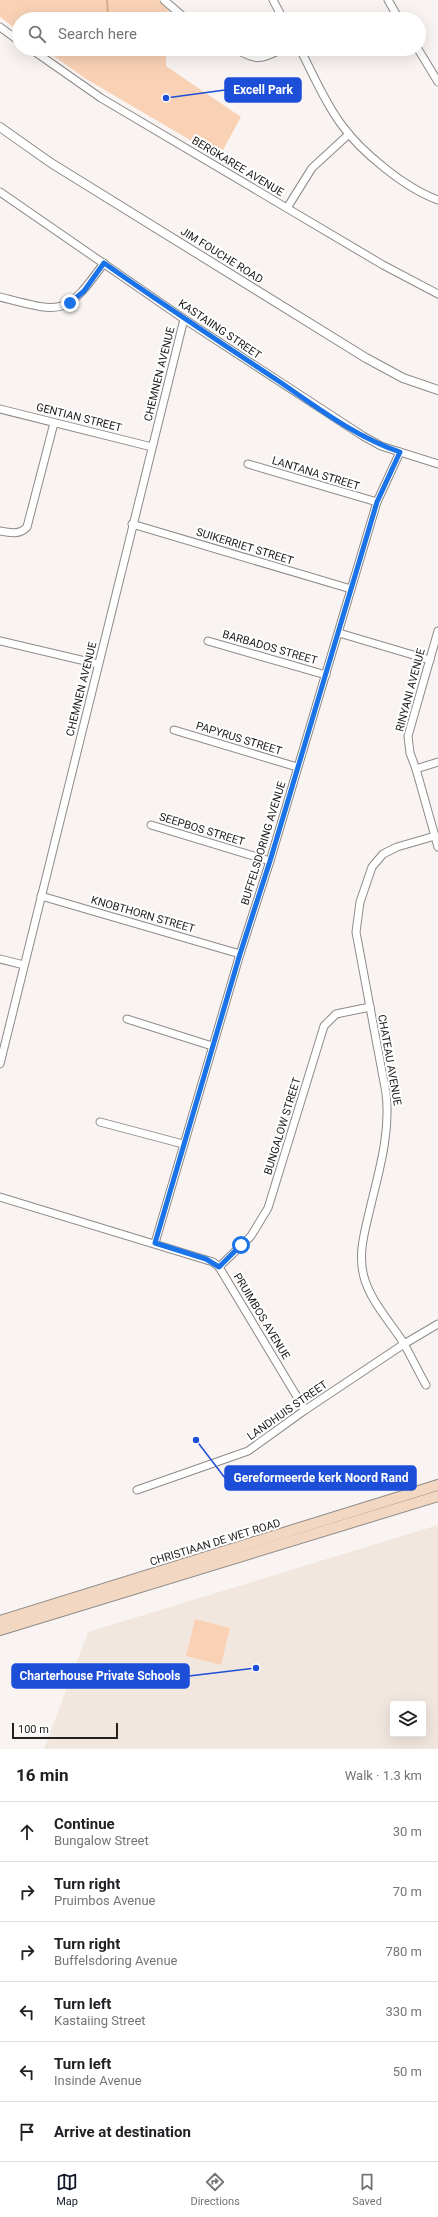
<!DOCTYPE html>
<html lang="en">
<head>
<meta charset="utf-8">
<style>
	:root { --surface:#fff; --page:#f6f6f6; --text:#202124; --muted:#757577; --line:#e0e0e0; --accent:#111827 }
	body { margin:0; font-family:Roboto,sans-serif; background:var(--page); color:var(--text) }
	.controls { position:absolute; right:12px; bottom:12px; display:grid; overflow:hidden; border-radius:4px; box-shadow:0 4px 16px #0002 }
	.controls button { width:36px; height:36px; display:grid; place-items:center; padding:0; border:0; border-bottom:1px solid var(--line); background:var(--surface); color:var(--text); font:20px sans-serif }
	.scale { position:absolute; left:12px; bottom:10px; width:106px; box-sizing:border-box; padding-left:4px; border:2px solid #22211f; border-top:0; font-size:11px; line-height:14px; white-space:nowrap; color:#22211f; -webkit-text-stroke:3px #fff; paint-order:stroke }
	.stop { position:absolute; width:12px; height:12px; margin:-9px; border:3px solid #1a73e8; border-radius:50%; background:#fff }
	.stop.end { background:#1a73e8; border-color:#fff; box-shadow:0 1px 4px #0008 }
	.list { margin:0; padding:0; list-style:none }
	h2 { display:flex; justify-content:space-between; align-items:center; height:52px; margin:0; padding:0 16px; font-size:17px }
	h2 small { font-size:13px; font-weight:400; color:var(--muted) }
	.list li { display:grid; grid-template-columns:26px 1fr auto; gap:12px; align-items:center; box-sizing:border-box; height:60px; padding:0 16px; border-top:1px solid var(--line) }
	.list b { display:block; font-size:15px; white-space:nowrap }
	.list p { margin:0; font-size:13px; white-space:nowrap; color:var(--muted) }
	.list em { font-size:13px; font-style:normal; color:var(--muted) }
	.icon { flex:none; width:22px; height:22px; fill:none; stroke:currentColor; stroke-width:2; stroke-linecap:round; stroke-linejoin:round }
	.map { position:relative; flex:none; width:438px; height:1749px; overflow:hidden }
	.search { position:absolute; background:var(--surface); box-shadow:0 4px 16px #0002; left:12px; right:12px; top:12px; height:44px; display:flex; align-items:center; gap:10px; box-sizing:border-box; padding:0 14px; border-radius:22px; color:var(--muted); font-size:15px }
	.sheet { height:412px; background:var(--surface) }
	nav { display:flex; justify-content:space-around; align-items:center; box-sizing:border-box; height:56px; border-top:1px solid var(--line); background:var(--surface); font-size:11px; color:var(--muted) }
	nav a { display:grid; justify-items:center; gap:2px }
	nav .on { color:var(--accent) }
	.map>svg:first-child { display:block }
	.built { fill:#f2e7df; fill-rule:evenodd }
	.green { fill:#f9d2b6 }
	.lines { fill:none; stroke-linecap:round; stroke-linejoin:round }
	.stream { stroke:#daae8e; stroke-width:2 }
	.minor-casing { stroke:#8e8a87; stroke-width:9 }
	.tertiary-casing { stroke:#8e8a87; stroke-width:10 }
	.secondary-casing { stroke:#8e8a87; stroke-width:12 }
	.minor { stroke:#fff; stroke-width:7 }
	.tertiary { stroke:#fff; stroke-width:8 }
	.secondary { stroke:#f2d8c3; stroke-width:10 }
	.route { stroke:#1a73e8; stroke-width:5 }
	.labels { text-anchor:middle; stroke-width:4; stroke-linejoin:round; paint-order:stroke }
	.street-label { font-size:11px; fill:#22211f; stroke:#fff }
	.leader { fill:none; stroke:#1d4ed8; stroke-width:1.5 }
	.callout-dot { fill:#1d4ed8; stroke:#fff; stroke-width:1.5 }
	.callout { fill:#1d4ed8; stroke:#1d4ed8; stroke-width:1.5 }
	.callout-label { font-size:12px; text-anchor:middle; font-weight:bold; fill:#fff }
</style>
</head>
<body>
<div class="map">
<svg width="438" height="1749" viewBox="0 0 438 1749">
	<rect width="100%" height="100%" fill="#f9f4f1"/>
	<!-- built -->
	<path class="built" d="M438,1525V1749H44L88,1632ZM393,1704H423V1734H393Z"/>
	<!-- green -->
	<g class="green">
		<path d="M0,0H158L177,19H19V31L0,17Z"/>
		<path d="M44,49H166V66L241,117L219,157L86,79Z"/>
		<path d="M195,1619L230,1628L221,1665L186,1656Z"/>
	</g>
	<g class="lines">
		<!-- stream -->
		<path class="stream" d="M107,0L108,14L114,19"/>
		<!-- minor casing -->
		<g class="minor-casing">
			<g id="minor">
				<path d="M164,0L186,19"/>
				<path d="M273,0L283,19"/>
				<path d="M388,0L399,19"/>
				<path d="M0,27L19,41"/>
				<path d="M31,49L101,98L383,265L438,294"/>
				<path d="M236,49C256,61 261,60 282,49"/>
				<path d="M300,49C313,74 324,101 341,124C361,152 405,188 438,200"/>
				<path d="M418,49L438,82"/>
				<path d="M0,192L184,319L363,436L381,446L438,464"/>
				<path d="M287,208L312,168L349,134"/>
				<path d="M0,297C63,313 65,317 104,263"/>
				<path d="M0,409L152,447"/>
				<path d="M248,464L377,502"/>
				<path d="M132,524L351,589"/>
				<path d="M0,531C10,533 20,535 27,527L54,423"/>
				<path d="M438,631L408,736L410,753L416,769L438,847"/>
				<path d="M339,633L430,660"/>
				<path d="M0,641L98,664"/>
				<path d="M208,641L326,675"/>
				<path d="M174,730L297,767"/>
				<path d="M416,769L438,762"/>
				<path d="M151,825L270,861"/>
				<path d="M41,896L240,954"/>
				<path d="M0,959L24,965"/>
				<path d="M127,1019L212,1046"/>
				<path d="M0,1064L184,319"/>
				<path d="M100,1122L183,1144"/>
				<path d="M0,1197L213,1262L219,1267L305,1410"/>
				<path d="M155,1243L240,954L270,861L377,502L400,452"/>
				<path d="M219,1267L251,1236L268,1208L324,1026L336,1014L370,1007"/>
				<path d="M426,1385C418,1371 411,1356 403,1342C390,1322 370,1300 364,1277C358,1255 364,1234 369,1213C378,1174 391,1134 386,1093L356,932L360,902L372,867L383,854L397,847L435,836"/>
				<path d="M137,1490L248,1451L305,1410L404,1344L438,1324"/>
			</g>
		</g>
		<!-- tertiary casing -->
		<g class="tertiary-casing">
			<path id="tertiary" d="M0,127L51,163L366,358L403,378L438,390"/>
		</g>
		<!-- secondary casing -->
		<g class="secondary-casing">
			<g id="secondary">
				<path d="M0,1621L438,1485"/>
				<path d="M0,1630L438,1496"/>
			</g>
		</g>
		<!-- minor -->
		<use href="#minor" class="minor"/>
		<!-- tertiary -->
		<use href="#tertiary" class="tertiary"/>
		<!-- secondary -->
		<use href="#secondary" class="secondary"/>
	</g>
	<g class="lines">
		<!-- route -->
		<path class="route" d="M70,303L84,291L104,263C162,304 221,343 280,382C318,408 356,437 400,452L377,502L270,861L240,954L155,1243L206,1259L219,1267L241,1245"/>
	</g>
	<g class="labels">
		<!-- street labels -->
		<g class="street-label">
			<text transform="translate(238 166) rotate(31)" y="4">BERGKAREE AVENUE</text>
			<text transform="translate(222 255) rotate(32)" y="4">JIM FOUCHE ROAD</text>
			<text transform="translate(220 329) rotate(34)" y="4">KASTAIING STREET</text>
			<text transform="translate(159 374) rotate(-76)" y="4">CHEMNEN AVENUE</text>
			<text transform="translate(79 417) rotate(14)" y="4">GENTIAN STREET</text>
			<text transform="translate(316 473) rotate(17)" y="4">LANTANA STREET</text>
			<text transform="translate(245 546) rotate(17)" y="4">SUIKERRIET STREET</text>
			<text transform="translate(270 647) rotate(16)" y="4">BARBADOS STREET</text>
			<text transform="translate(81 689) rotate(-76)" y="4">CHEMNEN AVENUE</text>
			<text transform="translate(410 690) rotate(-75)" y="4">RINYANI AVENUE</text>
			<text transform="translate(239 738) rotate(17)" y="4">PAPYRUS STREET</text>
			<text transform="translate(202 829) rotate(17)" y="4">SEEPBOS STREET</text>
			<text transform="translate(263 843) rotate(-73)" y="4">BUFFELSDORING AVENUE</text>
			<text transform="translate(143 914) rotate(16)" y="4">KNOBTHORN STREET</text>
			<text transform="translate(390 1060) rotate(80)" y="4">CHATEAU AVENUE</text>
			<text transform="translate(282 1126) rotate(-73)" y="4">BUNGALOW STREET</text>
			<text transform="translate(262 1316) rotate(59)" y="4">PRUIMBOS AVENUE</text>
			<text transform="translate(287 1410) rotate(-35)" y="4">LANDHUIS STREET</text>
			<text transform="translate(215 1542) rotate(-17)" y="4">CHRISTIAAN DE WET ROAD</text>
		</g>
	</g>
	<!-- callouts -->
	<path class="leader" d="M166 98L225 90M196 1440L225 1478M256 1668L189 1676"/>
	<g class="callout-dot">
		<circle cx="166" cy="98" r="4"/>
		<circle cx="196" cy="1440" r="4"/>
		<circle cx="256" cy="1668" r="4"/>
	</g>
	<g class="callout">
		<rect x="225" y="78" width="76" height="24" rx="4"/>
		<rect x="225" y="1466" width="191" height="24" rx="4"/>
		<rect x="12" y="1664" width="177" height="24" rx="4"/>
	</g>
	<g class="callout-label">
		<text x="263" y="94">Excell Park</text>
		<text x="321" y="1482">Gereformeerde kerk Noord Rand</text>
		<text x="100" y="1680">Charterhouse Private Schools</text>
	</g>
</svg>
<div class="controls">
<button><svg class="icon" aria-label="layers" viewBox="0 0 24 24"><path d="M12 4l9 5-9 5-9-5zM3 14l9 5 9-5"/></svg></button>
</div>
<div class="scale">100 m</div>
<div class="stop" style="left:241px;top:1245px"></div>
<div class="stop end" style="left:70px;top:303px"></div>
<div class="search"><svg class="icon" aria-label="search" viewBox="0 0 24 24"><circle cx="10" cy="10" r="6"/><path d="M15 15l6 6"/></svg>Search here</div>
</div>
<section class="sheet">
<h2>16 min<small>Walk · 1.3 km</small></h2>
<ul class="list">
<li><svg class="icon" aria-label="ahead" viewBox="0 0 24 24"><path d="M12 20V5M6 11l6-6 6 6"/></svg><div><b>Continue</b><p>Bungalow Street</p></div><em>30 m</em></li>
<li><svg class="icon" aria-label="right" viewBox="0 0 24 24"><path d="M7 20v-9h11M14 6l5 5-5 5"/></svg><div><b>Turn right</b><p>Pruimbos Avenue</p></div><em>70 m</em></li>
<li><svg class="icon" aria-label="right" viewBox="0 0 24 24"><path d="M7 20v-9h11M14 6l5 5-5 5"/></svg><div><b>Turn right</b><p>Buffelsdoring Avenue</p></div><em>780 m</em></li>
<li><svg class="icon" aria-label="left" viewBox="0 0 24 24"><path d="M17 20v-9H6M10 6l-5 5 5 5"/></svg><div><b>Turn left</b><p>Kastaiing Street</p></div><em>330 m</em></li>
<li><svg class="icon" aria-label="left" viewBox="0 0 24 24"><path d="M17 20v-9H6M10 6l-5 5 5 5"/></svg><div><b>Turn left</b><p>Insinde Avenue</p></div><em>50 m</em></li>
<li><svg class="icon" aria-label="arrive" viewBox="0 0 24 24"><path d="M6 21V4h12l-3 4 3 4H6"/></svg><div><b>Arrive at destination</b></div></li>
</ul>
</section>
<nav>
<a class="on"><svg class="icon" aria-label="map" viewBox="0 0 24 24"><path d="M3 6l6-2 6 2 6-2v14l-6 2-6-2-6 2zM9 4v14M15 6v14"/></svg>Map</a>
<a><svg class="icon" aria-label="directions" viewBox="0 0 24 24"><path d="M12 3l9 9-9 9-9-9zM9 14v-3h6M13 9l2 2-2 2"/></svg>Directions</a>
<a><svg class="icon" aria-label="saved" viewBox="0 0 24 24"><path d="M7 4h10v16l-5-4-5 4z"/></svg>Saved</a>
</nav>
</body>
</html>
